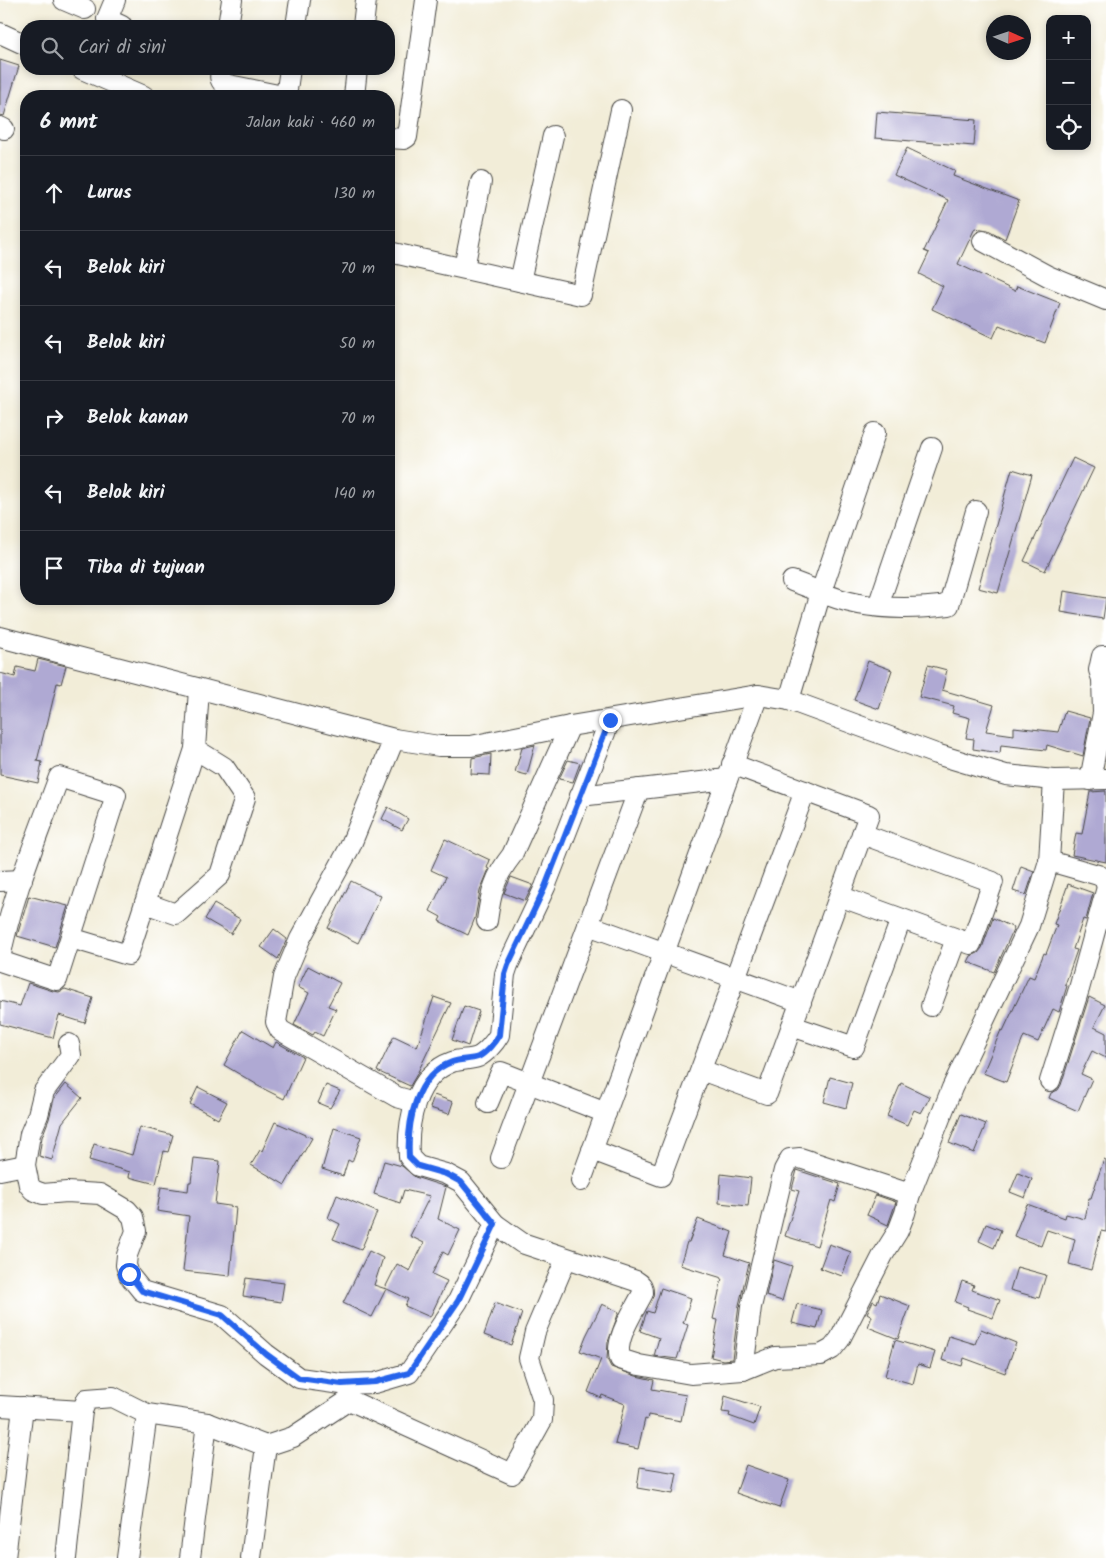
<!DOCTYPE html>
<html lang="id">
<head>
<meta charset="utf-8">
<style>
	:root { --surface:#171b24; --page:#242831; --text:#f1f3f6; --muted:#9ea1a6; --line:#363941 }
	body { margin:0; font-family:Kalam,sans-serif; background:var(--page); color:var(--text) }
	.controls { position:absolute; right:15px; top:15px; display:grid; overflow:hidden; border-radius:10px; box-shadow:0 2px 8px #0003 }
	.controls button { width:45px; height:45px; display:grid; place-items:center; padding:0; border:0; border-bottom:1px solid var(--line); background:var(--surface); color:var(--text); font:25px sans-serif }
	.compass { position:absolute; left:986px; top:15px; width:45px; height:45px; border-radius:50%; background:var(--surface); box-shadow:0 2px 8px #0003; rotate:93deg }
	.stop { position:absolute; width:15px; height:15px; margin:-11px; border:4px solid #2563eb; border-radius:50%; background:#fff }
	.stop.end { background:#2563eb; border-color:#fff; box-shadow:0 1px 5px #0008 }
	.list { margin:0; padding:0; list-style:none }
	h2 { display:flex; justify-content:space-between; align-items:center; height:65px; margin:0; padding:0 20px; font-size:21px }
	h2 small { font-size:16px; font-weight:400; color:var(--muted) }
	.list li { display:grid; grid-template-columns:32px 1fr auto; gap:15px; align-items:center; box-sizing:border-box; height:75px; padding:0 20px; border-top:1px solid var(--line) }
	.list b { display:block; font-size:19px; white-space:nowrap }
	.list em { font-size:16px; font-style:normal; color:var(--muted) }
	.icon { flex:none; width:28px; height:28px; fill:none; stroke:currentColor; stroke-width:2; stroke-linecap:round; stroke-linejoin:round }
	.map { position:relative; flex:none; width:1106px; height:1558px; overflow:hidden }
	.search { position:absolute; background:var(--surface); box-shadow:0 2px 8px #0003; left:20px; top:20px; width:375px; height:55px; display:flex; align-items:center; gap:12px; box-sizing:border-box; padding:0 18px; border-radius:20px; color:var(--muted); font-size:19px }
	.panel { position:absolute; background:var(--surface); box-shadow:0 2px 8px #0003; left:20px; top:90px; width:375px; height:515px; border-radius:20px }
	.map>svg:first-child { display:block }
	.building { fill:#afa9d3 }
	.lines { fill:none; stroke-linecap:round; stroke-linejoin:round }
	.minor-casing { stroke:#494845; stroke-width:22 }
	.minor { stroke:#fff; stroke-width:20 }
	.route { stroke:#2563eb; stroke-width:6 }
</style>
</head>
<body>
<div class="map">
<svg width="1106" height="1558" viewBox="0 0 1106 1558">
	<rect width="100%" height="100%" fill="#fff"/>
	<filter id="ink" filterUnits="userSpaceOnUse"><feTurbulence type="fractalNoise" baseFrequency=".02" numOctaves="2"/><feDisplacementMap in="SourceGraphic" scale="10" xChannelSelector="R" yChannelSelector="G"/><feConvolveMatrix kernelMatrix="1 2 1 2 8 2 1 2 1" color-interpolation-filters="sRGB"/></filter>
	<filter id="wash" filterUnits="userSpaceOnUse"><feTurbulence type="fractalNoise" baseFrequency=".0096" numOctaves="4" result="noise"/><feDisplacementMap in="SourceGraphic" scale="20" xChannelSelector="R" yChannelSelector="G"/><feGaussianBlur stdDeviation="1.12" result="paint"/><feColorMatrix in="noise" values="0 0 0 0 0 0 0 0 0 0 0 0 0 0 0 0 0 1.4 0 .05"/><feComposite in="paint" operator="in"/></filter>
	<g filter="url(#wash)">
		<rect width="100%" height="100%" fill="#f2edd8"/>
		<g id="blocks">
			<!-- building -->
			<g class="building">
				<path d="M0,60L19,66L4,116L0,115Z"/>
				<path d="M877,112L976,120L974,146L875,138Z"/>
				<path d="M907,148L955,171L953,176L1019,201L1005,239L988,230L975,228L958,264L1015,291L1017,286L1060,303L1045,343L999,325L993,338L932,309L943,286L919,274L929,253L924,251L948,200L894,175Z"/>
				<path d="M1073,458L1094,468L1045,571L1024,561Z"/>
				<path d="M1012,469L1032,475L998,593L978,588Z"/>
				<path d="M1064,591L1106,598L1103,619L1061,612Z"/>
				<path d="M38,659L66,666L61,684L57,683L46,729H45L37,761L42,762L38,783L0,775V673L15,677L17,667L35,671Z"/>
				<path d="M868,661L892,670L879,709L854,700Z"/>
				<path d="M928,665L947,670L942,690L994,705L986,731L1014,735V727L1058,732L1065,711L1090,718L1083,756L1047,745L1046,750L1001,745L1000,753L973,749L974,739L966,738L970,718L952,713L954,706L919,697Z"/>
				<path d="M535,745L527,775L515,772L522,748Z"/>
				<path d="M491,754L490,775L471,774L472,758Z"/>
				<path d="M568,760L580,763L573,782L559,779Z"/>
				<path d="M1106,791V862L1072,855L1076,833L1082,834L1090,792Z"/>
				<path d="M388,807L408,819L402,830L382,819Z"/>
				<path d="M445,839L490,860L487,868L489,869L480,891L475,918L468,935L439,921L441,917L430,911L446,877L431,870Z"/>
				<path d="M1021,866L1034,871L1026,895L1013,891Z"/>
				<path d="M511,877L533,885L525,901L504,893Z"/>
				<path d="M351,881L381,896L358,943L328,928Z"/>
				<path d="M1068,884L1093,893L1086,920L1083,919L1073,949L1077,950L1065,985L1067,986L1059,1012L1053,1009L1038,1042L1024,1036L1006,1082L983,1073L1001,1030L1003,1031L1029,976L1034,978L1044,953L1046,954L1057,925L1054,924Z"/>
				<path d="M29,896L68,906L55,947L17,936Z"/>
				<path d="M214,904L240,919L231,934L205,919Z"/>
				<path d="M993,918L1014,928L994,972L968,962L971,956L978,953L982,948Z"/>
				<path d="M274,929L287,939L278,959L261,947Z"/>
				<path d="M308,966L340,983L328,1006L336,1009L323,1036L315,1032L313,1035L294,1025L309,993L298,987Z"/>
				<path d="M28,983L53,991L59,992L65,989L93,998L85,1023L59,1015L53,1038L0,1024V1001L20,1006Z"/>
				<path d="M434,997L451,1003L417,1074L410,1086L377,1071L394,1036L417,1047Z"/>
				<path d="M1089,997L1105,1005L1094,1027L1106,1033V1058L1092,1051L1081,1074L1092,1079L1078,1111L1049,1098L1051,1093L1058,1090L1061,1085Z"/>
				<path d="M464,1006L479,1011L468,1046L452,1040Z"/>
				<path d="M243,1030L273,1048L276,1042L303,1057L284,1099L256,1085V1084L224,1065Z"/>
				<path d="M830,1077L852,1083L846,1108L824,1102Z"/>
				<path d="M901,1083L930,1097L921,1113L914,1110L907,1125L887,1116Z"/>
				<path d="M66,1084L82,1098L62,1123L52,1160L39,1156L42,1137L49,1119L54,1099Z"/>
				<path d="M326,1085L340,1091L330,1108L318,1103Z"/>
				<path d="M198,1087L227,1102L218,1119L190,1104Z"/>
				<path d="M434,1095L453,1102L449,1114L430,1108Z"/>
				<path d="M961,1114L986,1124L974,1153L949,1143Z"/>
				<path d="M275,1122L312,1138L285,1185L251,1165L260,1150L262,1151Z"/>
				<path d="M140,1127L173,1135L168,1152L164,1151L156,1184L129,1177L130,1172L89,1160L94,1144L132,1155Z"/>
				<path d="M334,1128L361,1137L352,1162L348,1160L343,1176L322,1169Z"/>
				<path d="M194,1158L220,1161L215,1204L236,1207L230,1276L183,1271L189,1216L157,1211L161,1187L188,1191L189,1182H191Z"/>
				<path d="M1104,1159L1106,1160V1232L1101,1231L1091,1270L1069,1264L1075,1239L1047,1230L1041,1246L1014,1236L1027,1204L1065,1218L1066,1214L1085,1219L1089,1198H1091Z"/>
				<path d="M384,1161L402,1166L415,1177L446,1187L438,1219L460,1230L448,1255L443,1252L432,1274L447,1281L430,1317L405,1306L408,1299L385,1288L397,1264L410,1271L424,1243L410,1236L430,1196L404,1190L400,1203L374,1194Z"/>
				<path d="M797,1170L840,1184L835,1202L831,1200L817,1246L785,1236L799,1191L792,1189Z"/>
				<path d="M1018,1173L1032,1179L1025,1198L1010,1192Z"/>
				<path d="M721,1174L751,1178L748,1206L719,1203Z"/>
				<path d="M337,1195L377,1212L361,1250L333,1239L340,1224L328,1218Z"/>
				<path d="M876,1195L896,1202L888,1225L867,1215Z"/>
				<path d="M698,1219L732,1232L725,1255L749,1263L739,1305L732,1359L723,1360L711,1357L718,1320L713,1319L722,1278L680,1265L687,1242H689Z"/>
				<path d="M986,1224L1001,1230L994,1248L979,1241Z"/>
				<path d="M829,1244L851,1252L842,1276L820,1268Z"/>
				<path d="M369,1251L383,1258L374,1285L386,1289L372,1317L343,1303Z"/>
				<path d="M774,1260L792,1266L782,1301L766,1296Z"/>
				<path d="M1017,1267L1046,1275L1039,1298L1010,1290Z"/>
				<path d="M246,1278L284,1283L281,1302L243,1296Z"/>
				<path d="M962,1281L974,1285L972,1290L1000,1300L993,1318L967,1309L968,1307L955,1302Z"/>
				<path d="M661,1288L691,1298L683,1323L688,1325L677,1359L654,1356L659,1338L640,1331L647,1311L653,1313Z"/>
				<path d="M880,1294L910,1306L898,1339L868,1327L872,1316L867,1313L873,1301L877,1303Z"/>
				<path d="M495,1303L522,1313L511,1345L484,1335Z"/>
				<path d="M602,1304L619,1312L608,1342L607,1359L611,1367L636,1376L654,1380L652,1389L686,1395L681,1421L648,1415L647,1420L645,1419L638,1449L615,1444L625,1404L602,1395L601,1398L588,1392L601,1359L580,1351L586,1336Z"/>
				<path d="M797,1304L822,1310L817,1329L792,1323Z"/>
				<path d="M981,1329L1016,1343L1005,1373L964,1358L962,1366L942,1360L949,1336L975,1344Z"/>
				<path d="M895,1340L935,1352L930,1368L918,1364L913,1384L885,1376Z"/>
				<path d="M725,1396L760,1407L754,1425L729,1416L730,1413L722,1412Z"/>
				<path d="M746,1465L789,1480L779,1508L736,1493Z"/>
				<path d="M640,1467L677,1473L673,1494L637,1488Z"/>
			</g>
		</g>
	</g>
	<g filter="url(#ink)">
		<use href="#blocks" fill-opacity="0" stroke="#494845" stroke-width="1"/>
		<g class="lines">
			<!-- minor casing -->
			<g class="minor-casing">
				<g id="minor">
					<path d="M64,0L85,9"/>
					<path d="M115,0L107,19L122,26"/>
					<path d="M228,26L232,0"/>
					<path d="M296,26L300,0"/>
					<path d="M363,26L366,0"/>
					<path d="M0,33L26,45"/>
					<path d="M82,69L144,96"/>
					<path d="M221,69C220,75 219,80 224,84L283,96"/>
					<path d="M286,96L290,69"/>
					<path d="M354,96L357,69"/>
					<path d="M0,127L4,129"/>
					<path d="M389,138L404,139L407,137L426,0"/>
					<path d="M983,241L1048,276L1106,300"/>
					<path d="M389,252L581,295L621,110"/>
					<path d="M464,268L481,182"/>
					<path d="M520,281L553,136"/>
					<path d="M792,581L821,592L875,433"/>
					<path d="M878,606L932,448"/>
					<path d="M0,637L394,739L439,746H471L570,726L758,695L789,700L936,754L1006,775L1054,780L1106,779"/>
					<path d="M789,700L821,592C859,610 908,610 949,605L976,511"/>
					<path d="M610,720L545,887L508,965L505,974L499,1035C495,1042 486,1053 478,1057C470,1060 460,1059 452,1062C415,1075 407,1123 409,1157L418,1166L446,1174L461,1182L495,1224L522,1243L636,1281C641,1284 643,1286 643,1293C634,1311 614,1339 620,1359L639,1365L691,1374L743,1370L775,1357L821,1355L832,1349L840,1339L883,1255L898,1231L905,1213L910,1194L952,1088L1029,926L1049,861"/>
					<path d="M394,739L350,847L300,939L284,977L276,1022L280,1030L397,1097L415,1102"/>
					<path d="M1054,780L1049,861L1098,875L1104,878L1106,884"/>
					<path d="M1090,780L1103,713L1102,679L1099,670L1102,656H1106"/>
					<path d="M580,796L727,779"/>
					<path d="M0,881L22,880"/>
					<path d="M839,896L971,944L993,882L862,834"/>
					<path d="M145,903L176,914L220,875L245,798L224,767L195,749"/>
					<path d="M487,921C491,892 494,878 512,855L570,726"/>
					<path d="M588,925L801,1002"/>
					<path d="M71,938L128,955L195,749L199,689"/>
					<path d="M0,959C11,898 38,835 59,777L116,795L57,980L0,961"/>
					<path d="M931,1006L956,939"/>
					<path d="M792,1026L854,1047L901,919"/>
					<path d="M69,1044L71,1055L44,1091L38,1115L30,1134L25,1165L29,1185L33,1190L43,1194L67,1192L100,1194L127,1210L133,1217L136,1231L127,1255L126,1265L129,1275L142,1291L222,1315L266,1354L299,1378L341,1384L375,1383L409,1373L458,1301L495,1224"/>
					<path d="M701,1070L767,1094L869,815L732,764"/>
					<path d="M1050,1081L1079,989L1106,891"/>
					<path d="M488,1103L501,1072L606,1113"/>
					<path d="M592,1150L661,1176L805,791"/>
					<path d="M501,1158L639,789"/>
					<path d="M0,1170L25,1165"/>
					<path d="M581,1181L758,695"/>
					<path d="M743,1370L751,1307L784,1170L790,1159L800,1158L910,1194"/>
					<path d="M0,1406L82,1411L87,1399L113,1397L147,1414L207,1423L266,1446L293,1437L349,1400L512,1474L542,1420L543,1400L529,1358L535,1332L566,1259"/>
					<path d="M5,1558L23,1407"/>
					<path d="M66,1558L82,1411"/>
					<path d="M127,1558L147,1414"/>
					<path d="M190,1558L207,1423"/>
					<path d="M251,1558L266,1446"/>
				</g>
			</g>
			<!-- minor -->
			<use href="#minor" class="minor"/>
		</g>
	</g>
	<g class="lines" filter="url(#ink)">
		<!-- route -->
		<path class="route" d="M129,1274L142,1291L222,1315L266,1354L299,1378L342,1384L375,1382L409,1373L458,1301L495,1224L461,1182L446,1174L418,1166L409,1157C407,1123 415,1075 452,1062C460,1059 470,1060 478,1057C486,1053 495,1042 499,1035L505,974L508,965L545,887L610,720"/>
	</g>
</svg>
<div class="controls">
<button>+</button>
<button>−</button>
<button><svg class="icon" aria-label="locate" viewBox="0 0 24 24"><circle cx="12" cy="12" r="6"/><path d="M12 2v4M12 18v4M2 12h4M18 12h4"/></svg></button>
</div>
<svg class="compass" viewBox="-18 -18 36 36"><path d="M0-13l5 13h-10z" fill="#e53935"/><path d="M0 13l5-13h-10z" fill="#9ea1a6"/></svg>
<div class="stop" style="left:129px;top:1274px"></div>
<div class="stop end" style="left:610px;top:720px"></div>
<div class="search"><svg class="icon" aria-label="search" viewBox="0 0 24 24"><circle cx="10" cy="10" r="6"/><path d="M15 15l6 6"/></svg>Cari di sini</div>
<section class="panel">
<h2>6 mnt<small>Jalan kaki · 460 m</small></h2>
<ul class="list">
<li><svg class="icon" aria-label="ahead" viewBox="0 0 24 24"><path d="M12 20V5M6 11l6-6 6 6"/></svg><div><b>Lurus</b></div><em>130 m</em></li>
<li><svg class="icon" aria-label="left" viewBox="0 0 24 24"><path d="M17 20v-9H6M10 6l-5 5 5 5"/></svg><div><b>Belok kiri</b></div><em>70 m</em></li>
<li><svg class="icon" aria-label="left" viewBox="0 0 24 24"><path d="M17 20v-9H6M10 6l-5 5 5 5"/></svg><div><b>Belok kiri</b></div><em>50 m</em></li>
<li><svg class="icon" aria-label="right" viewBox="0 0 24 24"><path d="M7 20v-9h11M14 6l5 5-5 5"/></svg><div><b>Belok kanan</b></div><em>70 m</em></li>
<li><svg class="icon" aria-label="left" viewBox="0 0 24 24"><path d="M17 20v-9H6M10 6l-5 5 5 5"/></svg><div><b>Belok kiri</b></div><em>140 m</em></li>
<li><svg class="icon" aria-label="arrive" viewBox="0 0 24 24"><path d="M6 21V4h12l-3 4 3 4H6"/></svg><div><b>Tiba di tujuan</b></div></li>
</ul>
</section>
</div>
</body>
</html>
